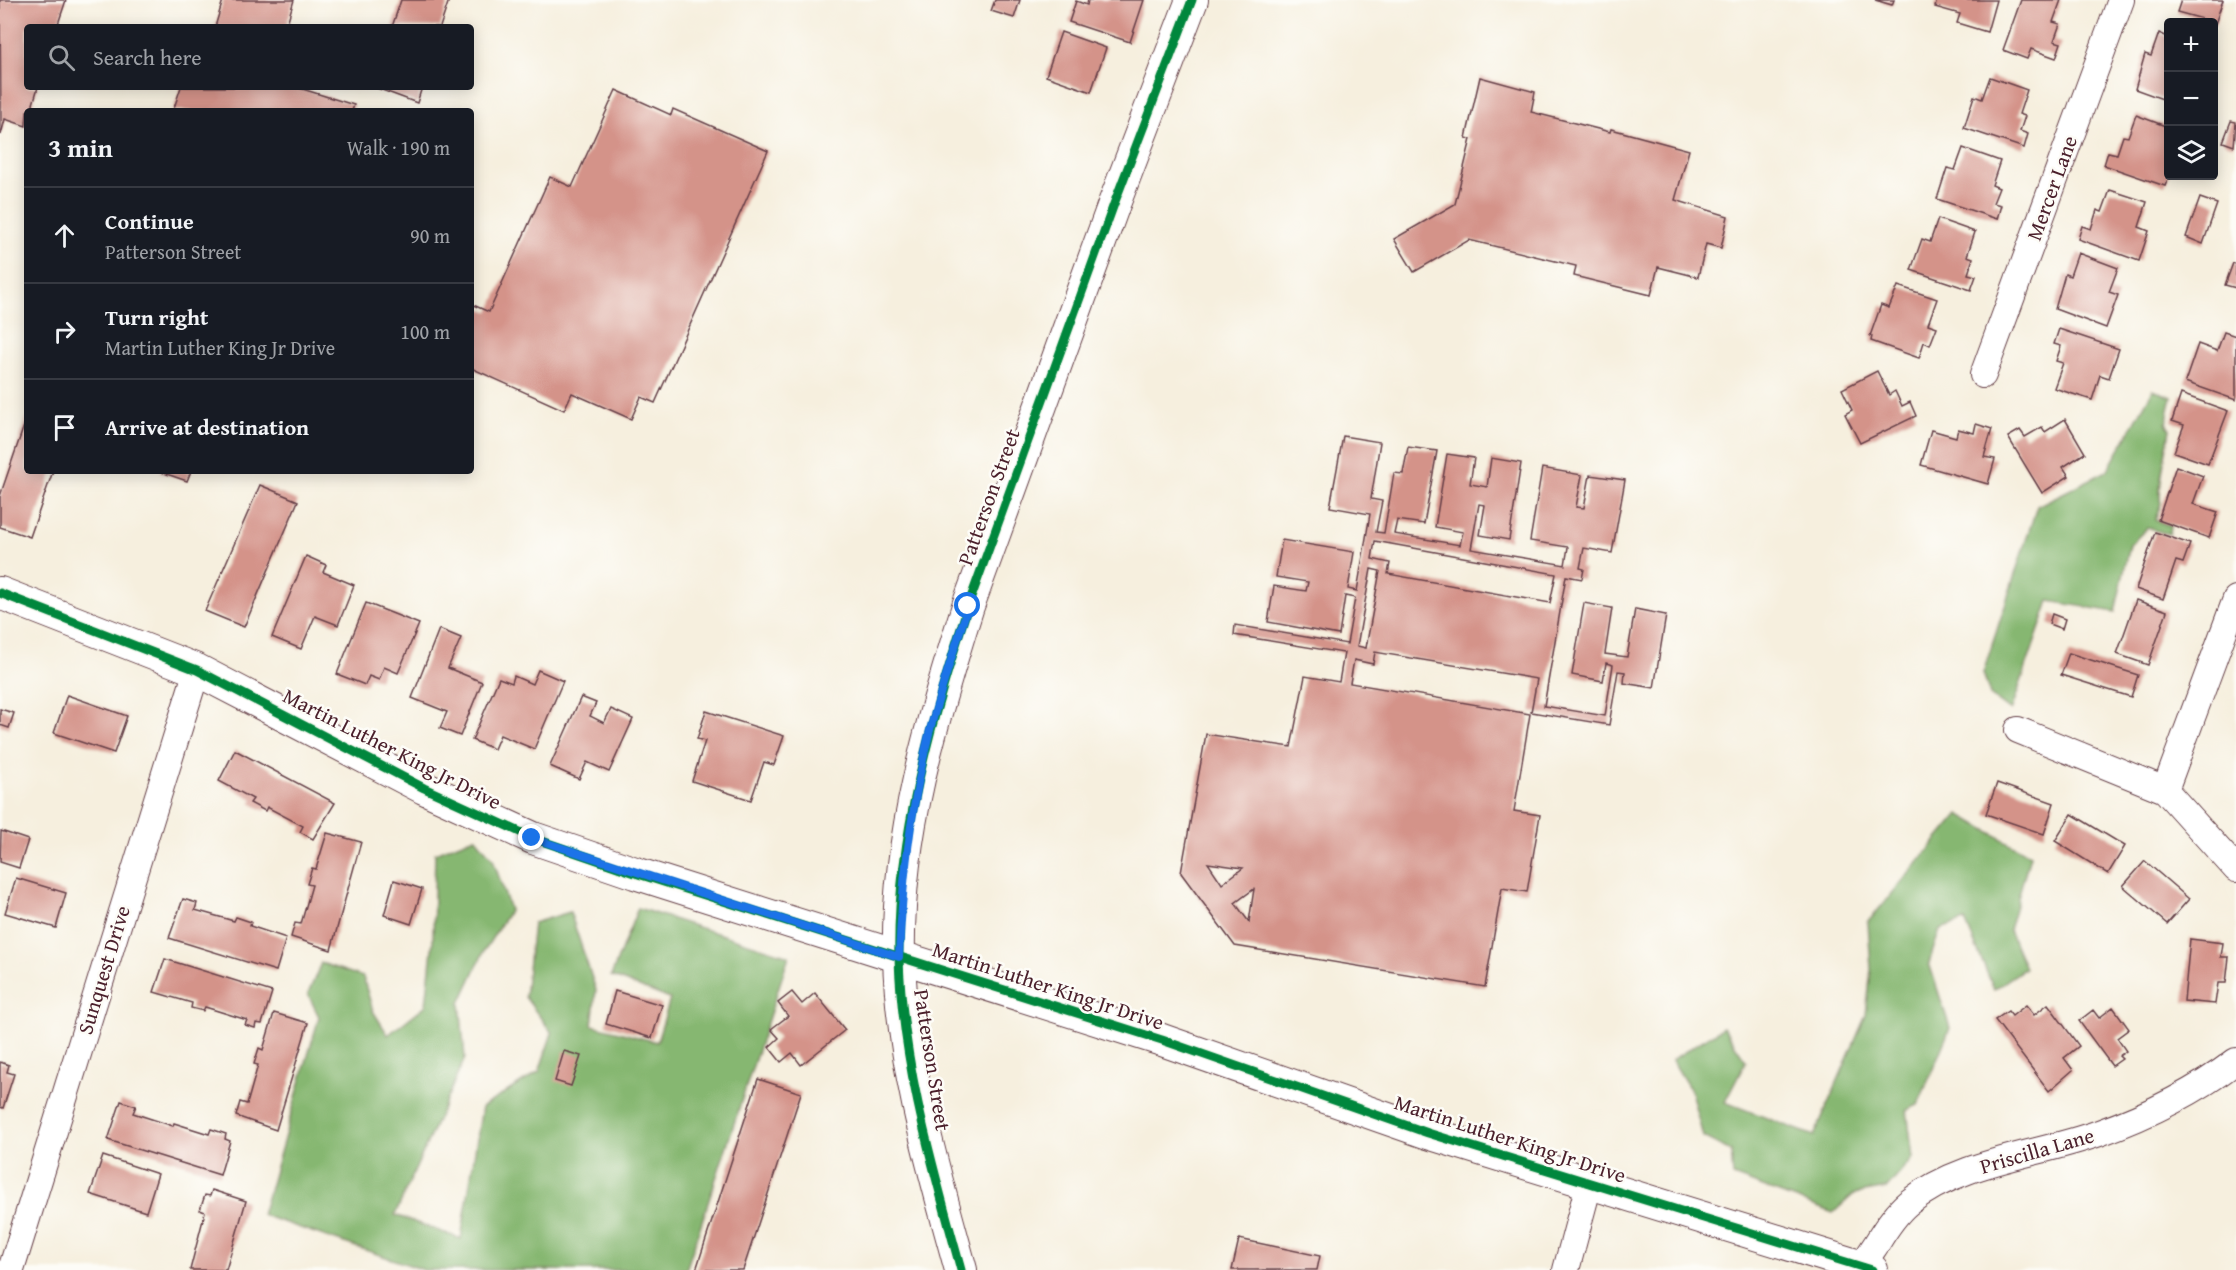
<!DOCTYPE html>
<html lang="en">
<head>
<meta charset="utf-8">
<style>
	:root { --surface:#171b24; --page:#20242c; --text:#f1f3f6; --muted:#9ea1a6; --line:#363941 }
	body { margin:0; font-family:"Gentium Book Plus",serif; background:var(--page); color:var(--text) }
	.controls { position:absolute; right:18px; top:18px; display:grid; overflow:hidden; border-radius:6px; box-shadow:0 3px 15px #0003 }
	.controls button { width:54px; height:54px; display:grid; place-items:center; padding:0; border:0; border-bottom:2px solid var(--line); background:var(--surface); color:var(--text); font:30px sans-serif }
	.stop { position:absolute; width:18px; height:18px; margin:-14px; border:4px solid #1a73e8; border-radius:50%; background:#fff }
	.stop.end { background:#1a73e8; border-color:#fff; box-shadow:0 2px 6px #0008 }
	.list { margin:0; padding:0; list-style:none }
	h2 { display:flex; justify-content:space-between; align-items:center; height:78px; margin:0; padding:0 24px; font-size:26px }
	h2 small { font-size:20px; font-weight:400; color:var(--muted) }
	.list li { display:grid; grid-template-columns:39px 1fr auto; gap:18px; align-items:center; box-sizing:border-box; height:96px; padding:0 24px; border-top:2px solid var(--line) }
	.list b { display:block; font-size:22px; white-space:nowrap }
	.list p { margin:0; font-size:20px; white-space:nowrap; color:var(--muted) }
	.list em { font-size:20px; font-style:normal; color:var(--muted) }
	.icon { flex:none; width:33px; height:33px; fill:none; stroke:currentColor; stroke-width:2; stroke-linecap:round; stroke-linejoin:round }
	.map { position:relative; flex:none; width:2236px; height:1270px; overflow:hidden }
	.search { position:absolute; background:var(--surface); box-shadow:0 3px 15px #0003; left:24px; top:24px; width:450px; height:66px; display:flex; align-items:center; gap:15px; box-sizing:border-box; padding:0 21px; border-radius:6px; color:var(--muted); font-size:22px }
	.panel { position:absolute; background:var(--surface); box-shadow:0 3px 15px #0003; left:24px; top:108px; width:450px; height:366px; border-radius:6px }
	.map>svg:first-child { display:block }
	.forest { fill:#86b771; stroke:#686b4e; stroke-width:1.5 }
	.building { fill:#d49389; fill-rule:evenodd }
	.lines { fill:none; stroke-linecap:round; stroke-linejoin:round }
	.minor-casing { stroke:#643e46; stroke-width:28 }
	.tertiary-casing { stroke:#643e46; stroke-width:34 }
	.minor { stroke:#fff; stroke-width:26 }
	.tertiary { stroke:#fff; stroke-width:32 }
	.cycleway-casing { stroke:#fdfcf7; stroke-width:13 }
	.cycleway { stroke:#00873e; stroke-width:9 }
	.route { stroke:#1a73e8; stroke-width:8 }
	.labels { text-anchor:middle; stroke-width:5; stroke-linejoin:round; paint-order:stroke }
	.street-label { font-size:21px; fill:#4a1f2b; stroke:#fdfcf7 }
</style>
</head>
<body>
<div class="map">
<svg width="2236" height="1270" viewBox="0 0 2236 1270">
	<rect width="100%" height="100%" fill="#fdfcf7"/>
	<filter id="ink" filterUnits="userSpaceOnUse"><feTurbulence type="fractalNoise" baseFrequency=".0167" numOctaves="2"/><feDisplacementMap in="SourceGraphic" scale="12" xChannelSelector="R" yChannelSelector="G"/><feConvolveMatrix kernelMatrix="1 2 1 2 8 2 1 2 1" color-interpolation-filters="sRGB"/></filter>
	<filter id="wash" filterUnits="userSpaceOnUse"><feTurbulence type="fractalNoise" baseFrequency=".008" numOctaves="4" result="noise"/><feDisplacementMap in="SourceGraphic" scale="24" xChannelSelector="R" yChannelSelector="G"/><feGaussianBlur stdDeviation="1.35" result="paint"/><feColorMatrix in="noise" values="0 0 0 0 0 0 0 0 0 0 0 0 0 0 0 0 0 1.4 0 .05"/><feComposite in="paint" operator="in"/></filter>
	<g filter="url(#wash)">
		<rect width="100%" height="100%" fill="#f6efde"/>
		<!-- forest -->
		<g class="forest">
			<path d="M2153,390L2172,397L2166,423L2170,429C2168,444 2156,493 2161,503L2155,520L2170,526L2169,534L2147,528L2130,545L2115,612L2049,601L2011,711L1990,695L1983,673L2037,506L2107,471Z"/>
			<path d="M1959,814L2030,855L2009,930L2025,968L1994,989L1965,921L1940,929L1929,963L1950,1028L1918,1105L1907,1110L1913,1158L1887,1188L1854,1194L1833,1213L1733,1176L1731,1151L1703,1137L1691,1091L1672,1060L1723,1027L1746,1061L1725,1102L1814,1136L1866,1015L1871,969L1868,922Z"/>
			<path d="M475,837L493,859L510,910L484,951L460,1003L465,1058L395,1215L461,1239L482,1107L539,1072L552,1033L525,997L533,923L570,912L596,990L592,1025L657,1042L670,999L611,976L638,908L789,956L686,1270H424L262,1215L319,1017L308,994L321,963L363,977L373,1011L388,1035L426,1005L433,940L435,853Z"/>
		</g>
		<g id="blocks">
			<!-- building -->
			<g class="building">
				<path d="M0,0H66L57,27H27V87H38L31,111H27L26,126L5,119L1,135Z"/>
				<path d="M223,0H294L286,27H215Z"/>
				<path d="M401,0H449L440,27H392Z"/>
				<path d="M995,0H1020L1014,18L991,11Z"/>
				<path d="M1088,0H1144L1130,42L1069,22L1076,1L1087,5Z"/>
				<path d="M1875,0H1894L1892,5Z"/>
				<path d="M1937,0H1996L1987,32L1957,23L1960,14L1935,7Z"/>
				<path d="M2021,0H2061L2053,22L2060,24L2054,41L2061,43L2056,58L2031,49L2027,59L2003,50Z"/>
				<path d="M2181,0H2223L2214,27V22L2177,12Z"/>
				<path d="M1061,32L1106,48L1091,92L1046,76Z"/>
				<path d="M2159,33L2168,37V101L2135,89L2145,54L2151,56Z"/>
				<path d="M1480,77L1535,92L1531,112L1610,132L1611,129L1689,150L1675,200L1728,216L1721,248L1706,244L1698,277L1658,267L1651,295L1574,276L1576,266L1469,240L1414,272L1394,239L1455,204L1471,139L1466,138Z"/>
				<path d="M1990,77L2027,90L2019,114L2025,116L2020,131L2028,134L2024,148L1964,128L1974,96L1982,99Z"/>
				<path d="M181,87H296L354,105L352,111H173Z"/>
				<path d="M374,87H422L417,103Z"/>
				<path d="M616,90L671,115L673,109L768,151L655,403L641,397L631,419L572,393L564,410L471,368V304L489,312L550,177L572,187Z"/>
				<path d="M2136,115L2168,127V141L2165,153L2168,154L2169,176L2165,186L2104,165L2108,152L2117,154L2123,136L2128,137Z"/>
				<path d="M2231,121L2236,122L2234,146L2223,142Z"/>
				<path d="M1963,148L2000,161L1992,185L1999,188L1993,203L2001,205L1997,219L1937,199L1947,168L1955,170Z"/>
				<path d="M2110,190L2147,202L2139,227L2149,231L2139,261L2078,239L2082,226L2091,229L2097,210L2102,212Z"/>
				<path d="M2200,198L2217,204L2203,244L2186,237Z"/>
				<path d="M1938,219L1975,232L1967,256L1973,258L1968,274L1976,276L1971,290L1911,270L1922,239L1930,242Z"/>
				<path d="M2078,253L2118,268L2109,292L2118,295L2106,328L2055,309L2065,274L2070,276Z"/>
				<path d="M2233,263L2236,264V288L2225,285Z"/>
				<path d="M1898,286L1937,299L1928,324L1937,327L1930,345L1924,342L1919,358L1871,341L1872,336H1870L1881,305L1889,308Z"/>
				<path d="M2059,329L2119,349L2109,378L2100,375L2092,400L2054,388L2063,363L2056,361L2061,346L2054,344Z"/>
				<path d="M2224,332L2236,336V400L2185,382L2198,344L2217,351Z"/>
				<path d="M1877,371L1889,395L1895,391L1902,406L1910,402L1916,416L1860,443L1845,414L1852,410L1842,389Z"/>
				<path d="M2181,394L2228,411L2208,464L2174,452L2184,425L2172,421Z"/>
				<path d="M27,417V471H53L30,537L0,527V496Z"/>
				<path d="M2065,419L2085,453L2063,467L2069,476L2042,493L2008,437L2020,430L2025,437L2042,427L2045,432Z"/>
				<path d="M1976,424L1992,429L1984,457L1995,459L1988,484L1921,465L1931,430L1956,437L1958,429L1974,433Z"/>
				<path d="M1343,436L1380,442L1371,499L1382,501L1376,532L1384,533L1394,473L1403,474L1408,447L1437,451L1424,524L1397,520L1394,534L1460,545L1463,532L1435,527L1447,454L1474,458L1470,484L1487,487L1491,458L1521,463L1509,540L1480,535L1485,505L1479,504L1471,549L1565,565L1568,547L1530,541L1542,468L1582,475L1576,507L1584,508L1590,475L1625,480L1612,553L1584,548L1580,568L1584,569L1582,579L1566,576L1544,706L1605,716L1613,665L1606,663L1603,681L1572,675L1584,603L1612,608L1605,654L1627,657L1635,609L1666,615L1654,688L1624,683L1625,672L1618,671L1609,725L1531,712L1537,679L1375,652L1373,664L1354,660L1350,683L1530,714L1514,811L1540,815L1527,892L1502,888L1485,987L1235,946L1181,873L1206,734L1291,747L1305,676L1339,682L1344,653L1234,635L1235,625L1347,644L1355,598L1345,596L1339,635L1268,622L1274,586L1306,591L1308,582L1276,577L1282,540L1354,552L1348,589L1357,591L1370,514L1330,507ZM1375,541L1556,574L1550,603L1388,574L1390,563L1372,559ZM1371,569L1380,571L1366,648L1357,646ZM1208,863L1243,868L1222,884ZM1254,889L1249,922L1235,903Z"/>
				<path d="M2176,466L2203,476L2193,504L2218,512L2209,538L2158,520Z"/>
				<path d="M158,471H191L187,481Z"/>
				<path d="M260,485L298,501L244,627L205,611Z"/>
				<path d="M2155,532L2190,544L2183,563L2176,561L2163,599L2136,589Z"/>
				<path d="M306,556L326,565L323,572L354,585L338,625L315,616L301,649L272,637Z"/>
				<path d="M2136,600L2167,611L2148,665L2117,654Z"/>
				<path d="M366,603L419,624L398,673L384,667L379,680L369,676L365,685L337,674Z"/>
				<path d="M2052,614L2065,619L2062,629L2049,624Z"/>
				<path d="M439,629L461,638L448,668L482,682L460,736L440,728L447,712L412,698Z"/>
				<path d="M2069,653L2138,675L2131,697L2061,675Z"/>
				<path d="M538,670L563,681L534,749L500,735L494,749L472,740L499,678L512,683L514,676L532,684Z"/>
				<path d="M67,695L127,716L114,753L54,733Z"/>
				<path d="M581,697L596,703L590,716L604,723L611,709L633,719L609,772L587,762L579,779L550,766Z"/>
				<path d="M0,709L14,713L9,728L0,725Z"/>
				<path d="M706,711L784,736L774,765L764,762L751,800L692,781L705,741L697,739Z"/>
				<path d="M235,750L335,803L313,839L300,832L303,826L267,807L265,811L250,803L253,799L219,781Z"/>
				<path d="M1997,783L2054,803L2044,834L1986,814Z"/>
				<path d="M2072,814L2125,846L2108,874L2055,841Z"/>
				<path d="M1,831L28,840L19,868L0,862Z"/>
				<path d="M327,833L361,842L331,950L291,937L295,923L301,924L312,885L307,884L312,868L316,869Z"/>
				<path d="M2145,861L2189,899L2167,924L2123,886Z"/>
				<path d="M16,878L66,893L56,928L5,913Z"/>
				<path d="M394,880L422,889L411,924L384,915Z"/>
				<path d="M183,899L197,903L195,910L234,921L236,917L251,922L250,926L286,938L276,971L169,938Z"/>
				<path d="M2190,939L2223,943L2221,957H2229L2226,983H2218L2215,1004L2184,1001Z"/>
				<path d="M165,959L272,992L262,1024L256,1023L255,1028L245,1025L247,1020L205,1007L203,1011L191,1008L192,1003L154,992Z"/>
				<path d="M615,991L662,1005L652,1038L606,1024Z"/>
				<path d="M792,992L802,1004L815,993L845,1030L801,1065L792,1053L781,1062L769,1047L779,1038L771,1029L788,1016L778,1003Z"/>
				<path d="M2048,1004L2079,1046L2064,1058L2073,1070L2049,1091L1995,1020L2008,1011L2012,1016L2026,1005L2034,1015Z"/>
				<path d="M2113,1007L2129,1029L2117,1038L2126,1051L2119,1056L2122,1059L2112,1066L2079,1021L2093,1010L2099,1018Z"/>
				<path d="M274,1013L308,1023L276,1130L236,1116L240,1102L247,1104L258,1065L254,1064L259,1048L263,1050Z"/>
				<path d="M564,1051L581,1056L571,1086L555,1081Z"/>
				<path d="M0,1062L9,1065L7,1072L14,1074L3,1108L0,1107Z"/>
				<path d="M758,1079L801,1093L743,1270H696Z"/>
				<path d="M121,1101L136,1106L133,1113L173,1126L174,1123L209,1134L211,1129L226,1134L225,1139L230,1141L220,1175L108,1140Z"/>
				<path d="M103,1156L158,1174L146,1212L90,1194Z"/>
				<path d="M212,1190L246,1201L226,1270H190L205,1212L200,1210L205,1195L210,1196Z"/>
				<path d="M1239,1239L1320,1256L1317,1270H1232Z"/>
			</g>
		</g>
	</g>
	<g filter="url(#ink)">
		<use href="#blocks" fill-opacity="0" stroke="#643e46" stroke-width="1.5"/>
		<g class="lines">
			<!-- minor casing -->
			<g class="minor-casing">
				<g id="minor">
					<path d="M1983,375L2121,0"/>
					<path d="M2018,730L2165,790L2236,869"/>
					<path d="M2165,790L2236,599"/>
					<path d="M11,1270L197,670"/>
					<path d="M1566,1270L1589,1184"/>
					<path d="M1861,1270C1865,1260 1872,1251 1877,1243C1886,1228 1895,1214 1908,1203C1962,1160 2036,1156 2099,1133C2149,1115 2194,1093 2236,1061"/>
				</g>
			</g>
			<!-- tertiary casing -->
			<g class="tertiary-casing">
				<g id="tertiary">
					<path d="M0,593L197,670L424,788L533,838L635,873L1162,1040L1428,1133L1872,1270"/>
					<path d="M961,1270C933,1168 902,1064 899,958C896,837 932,720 968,606L1114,204L1192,0"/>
				</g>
			</g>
			<!-- minor -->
			<use href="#minor" class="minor"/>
			<!-- tertiary -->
			<use href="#tertiary" class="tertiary"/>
			<!-- cycleway casing -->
			<g class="cycleway-casing">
				<g id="cycleway">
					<path d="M0,593L197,670L424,788L533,838L635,873L1162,1040L1428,1133L1872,1270"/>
					<path d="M961,1270C933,1168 902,1064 899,958C896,837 932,720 968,606L1114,204L1192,0"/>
				</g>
			</g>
			<!-- cycleway -->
			<use href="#cycleway" class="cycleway"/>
		</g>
	</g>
	<g class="lines" filter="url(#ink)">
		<!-- route -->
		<path class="route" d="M532,838L899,957C902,882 911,807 929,734C940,690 955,649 968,606"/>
	</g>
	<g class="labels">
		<!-- street labels -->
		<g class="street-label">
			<text transform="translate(2052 188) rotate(-70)" y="7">Mercer Lane</text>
			<text transform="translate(989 497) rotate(-70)" y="7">Patterson Street</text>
			<text transform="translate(392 749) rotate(27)" y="7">Martin Luther King Jr Drive</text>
			<text transform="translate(104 970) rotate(-73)" y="7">Sunquest Drive</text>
			<text transform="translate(1048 986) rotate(18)" y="7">Martin Luther King Jr Drive</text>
			<text transform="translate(932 1060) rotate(81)" y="7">Patterson Street</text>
			<text transform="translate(1510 1139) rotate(18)" y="7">Martin Luther King Jr Drive</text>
			<text transform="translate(2037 1151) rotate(-16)" y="7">Priscilla Lane</text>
		</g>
	</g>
</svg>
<div class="controls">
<button>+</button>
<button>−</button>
<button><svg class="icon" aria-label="layers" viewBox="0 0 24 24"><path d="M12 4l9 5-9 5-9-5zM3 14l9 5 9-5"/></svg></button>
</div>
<div class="stop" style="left:968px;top:606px"></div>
<div class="stop end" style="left:532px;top:838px"></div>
<div class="search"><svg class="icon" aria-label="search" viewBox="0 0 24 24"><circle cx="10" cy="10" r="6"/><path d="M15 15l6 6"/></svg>Search here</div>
<section class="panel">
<h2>3 min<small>Walk · 190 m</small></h2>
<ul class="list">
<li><svg class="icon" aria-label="ahead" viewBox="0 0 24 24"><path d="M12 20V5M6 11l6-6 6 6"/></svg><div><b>Continue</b><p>Patterson Street</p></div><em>90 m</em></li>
<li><svg class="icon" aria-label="right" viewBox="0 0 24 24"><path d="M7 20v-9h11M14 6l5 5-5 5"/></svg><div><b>Turn right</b><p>Martin Luther King Jr Drive</p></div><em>100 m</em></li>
<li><svg class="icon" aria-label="arrive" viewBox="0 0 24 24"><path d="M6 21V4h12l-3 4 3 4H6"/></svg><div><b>Arrive at destination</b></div></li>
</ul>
</section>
</div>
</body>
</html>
